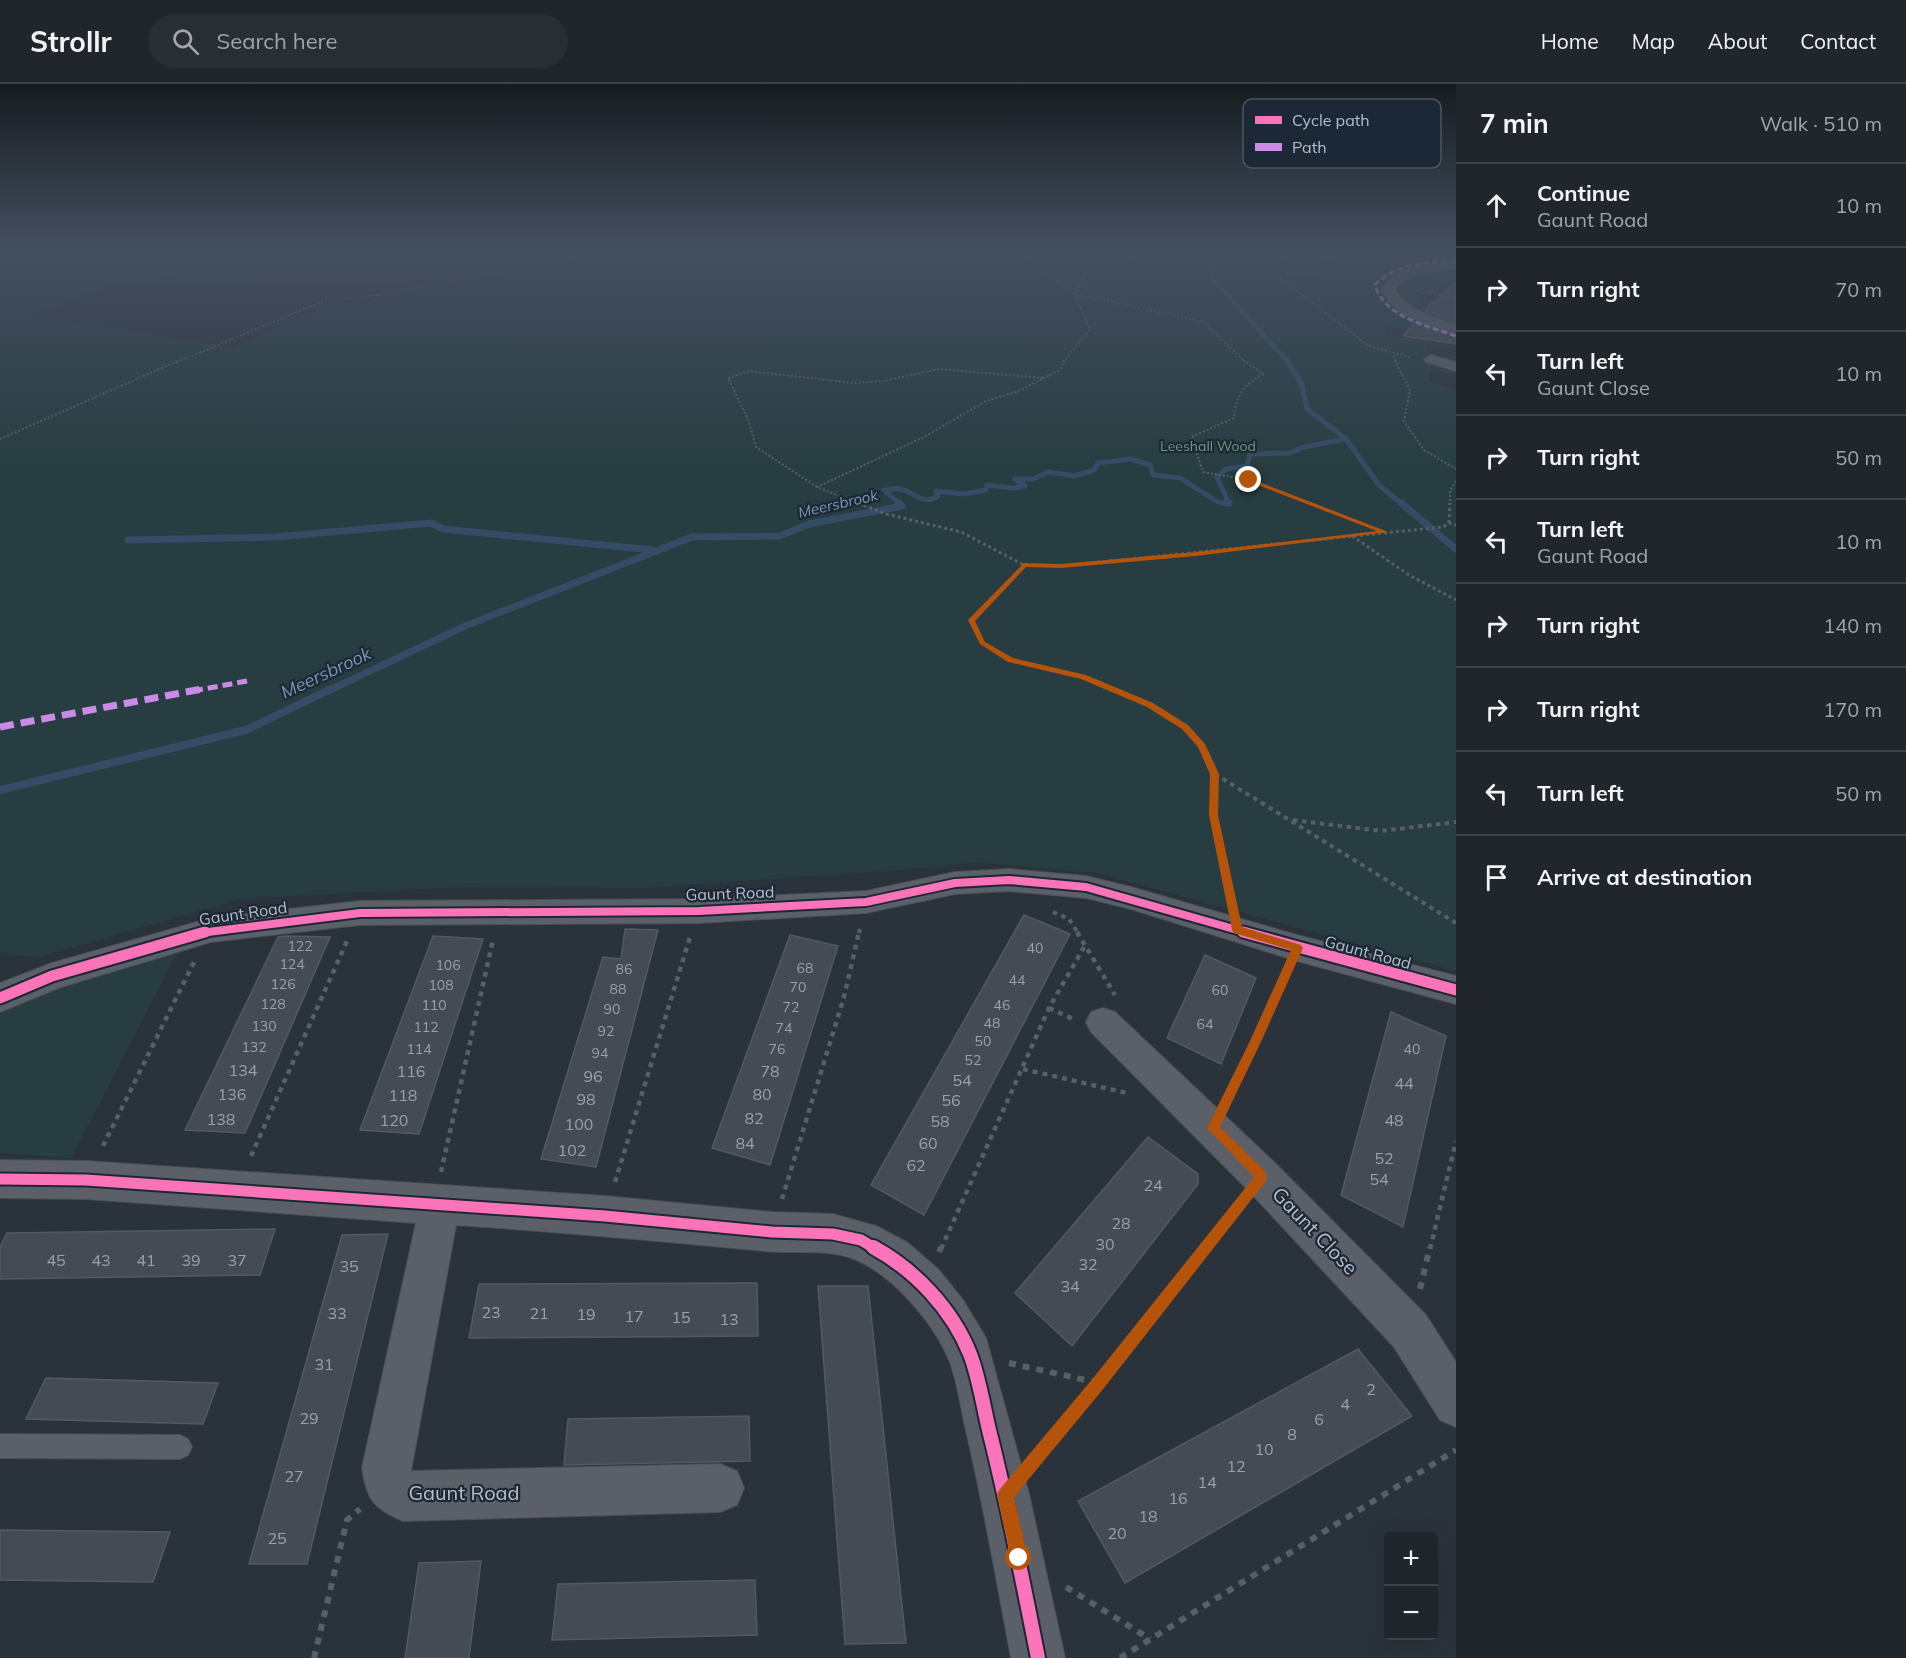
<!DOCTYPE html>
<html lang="en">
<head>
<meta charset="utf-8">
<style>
	:root { --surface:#20262c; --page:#282e34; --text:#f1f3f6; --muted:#a2a5a9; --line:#3d4348 }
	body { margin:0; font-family:Mulish,sans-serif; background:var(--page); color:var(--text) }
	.controls { position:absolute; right:18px; bottom:18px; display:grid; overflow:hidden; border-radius:6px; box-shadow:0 6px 24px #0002 }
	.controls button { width:54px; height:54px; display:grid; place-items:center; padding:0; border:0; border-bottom:2px solid var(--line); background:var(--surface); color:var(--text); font:30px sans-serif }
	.stop { position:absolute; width:18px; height:18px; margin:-14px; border:4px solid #b45309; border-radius:50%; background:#fff }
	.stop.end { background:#b45309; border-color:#fff; box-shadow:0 2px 6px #0008 }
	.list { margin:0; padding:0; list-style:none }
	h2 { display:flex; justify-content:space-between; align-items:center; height:78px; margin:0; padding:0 24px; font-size:26px }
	h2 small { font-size:20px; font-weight:400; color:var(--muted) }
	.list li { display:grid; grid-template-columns:39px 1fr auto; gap:18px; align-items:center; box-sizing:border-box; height:84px; padding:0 24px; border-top:2px solid var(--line) }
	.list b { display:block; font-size:22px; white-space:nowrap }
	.list p { margin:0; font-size:20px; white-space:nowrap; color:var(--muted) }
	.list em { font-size:20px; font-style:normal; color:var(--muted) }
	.icon { flex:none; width:33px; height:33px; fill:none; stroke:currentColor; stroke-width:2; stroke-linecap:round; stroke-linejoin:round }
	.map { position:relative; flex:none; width:1456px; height:1574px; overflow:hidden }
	header { display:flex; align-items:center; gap:36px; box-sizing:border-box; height:84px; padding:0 30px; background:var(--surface); border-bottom:2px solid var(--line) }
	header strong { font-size:28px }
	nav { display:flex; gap:33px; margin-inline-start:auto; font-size:21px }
	.search { width:420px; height:54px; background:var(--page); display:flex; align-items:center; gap:15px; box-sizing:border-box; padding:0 21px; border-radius:33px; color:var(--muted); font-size:22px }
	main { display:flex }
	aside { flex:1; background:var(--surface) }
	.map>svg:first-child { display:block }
	.green { fill:#273d41 }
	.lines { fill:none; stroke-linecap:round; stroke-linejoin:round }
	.stream-far3 { stroke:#364b65; stroke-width:4 }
	.stream-far2 { stroke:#364b65; stroke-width:5 }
	.stream-far1 { stroke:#364b65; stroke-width:7 }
	.stream { stroke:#364b65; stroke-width:8 }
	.building { fill:#444b53; stroke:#525962; stroke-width:1.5 }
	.service-casing { stroke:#494e55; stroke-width:2 }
	.minor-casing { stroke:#494e55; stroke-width:2 }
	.tertiary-casing { stroke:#494e55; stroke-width:2 }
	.path-far5 { stroke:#585f65; stroke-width:1.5; stroke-dasharray:2 2; stroke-linecap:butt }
	.path-far4 { stroke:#585f65; stroke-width:2; stroke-dasharray:2 2; stroke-linecap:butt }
	.path-far3 { stroke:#585f65; stroke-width:3; stroke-dasharray:3 3; stroke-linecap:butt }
	.path-far2 { stroke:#585f65; stroke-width:4; stroke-dasharray:4.5 4.5; stroke-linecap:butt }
	.path-far1 { stroke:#585f65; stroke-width:4.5; stroke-dasharray:5 5; stroke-linecap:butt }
	.path { stroke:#585f65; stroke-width:6; stroke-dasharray:7 7; stroke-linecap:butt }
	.service { fill:#5b6068; fill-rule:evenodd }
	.minor { fill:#5b6068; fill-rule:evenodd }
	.tertiary { fill:#5b6068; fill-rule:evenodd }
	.quiet-far2 { stroke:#ca8be6; stroke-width:3; stroke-dasharray:6 3; stroke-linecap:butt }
	.quiet-far1 { stroke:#ca8be6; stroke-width:5; stroke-dasharray:10 5; stroke-linecap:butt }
	.quiet { stroke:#ca8be6; stroke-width:7; stroke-dasharray:14 7; stroke-linecap:butt }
	.cycleway-far2-casing { stroke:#1d2836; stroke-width:12 }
	.cycleway-far1-casing { stroke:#1d2836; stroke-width:15 }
	.cycleway-casing { stroke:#1d2836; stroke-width:18 }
	.cycleway-far2 { stroke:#fb73b8; stroke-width:8 }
	.cycleway-far1 { stroke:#fb73b8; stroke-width:11 }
	.cycleway { stroke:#fb73b8; stroke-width:14 }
	.route { fill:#b45309 }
	.labels { text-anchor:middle; stroke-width:4.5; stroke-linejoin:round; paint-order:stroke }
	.far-park-label { font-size:14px; fill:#6a9d75; stroke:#1d2836 }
	.number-label { font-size:14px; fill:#99a1ad }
	.far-water-label { font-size:15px; font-style:italic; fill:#7b95b4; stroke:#1d2836 }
	.street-label { font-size:16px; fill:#b5becb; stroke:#1d2836 }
	.near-number-label { font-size:16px; fill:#99a1ad }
	.water-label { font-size:18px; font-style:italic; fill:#7b95b4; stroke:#1d2836 }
	.near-street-label { font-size:20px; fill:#b5becb; stroke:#1d2836 }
	.key { fill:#1d2836; stroke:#4b5563; stroke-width:1.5 }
	.key-label { font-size:16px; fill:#b5becb }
</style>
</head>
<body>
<header>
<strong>Strollr</strong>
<div class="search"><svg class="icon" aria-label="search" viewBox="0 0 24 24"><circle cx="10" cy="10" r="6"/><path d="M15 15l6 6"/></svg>Search here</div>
<nav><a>Home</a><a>Map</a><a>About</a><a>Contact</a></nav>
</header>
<main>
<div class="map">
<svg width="1456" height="1574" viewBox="0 0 1456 1574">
	<rect width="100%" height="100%" fill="#2a323b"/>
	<!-- green -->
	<g class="green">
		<path d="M0,167H174L173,193L118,198L34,231L232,264L332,219L363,217L581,177L605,167H1456V199L1445,200L1432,210L1415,208L1423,223L1456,229V247L1432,242L1387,240L1386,250L1426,258L1428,270L1456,279V291L1432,286L1428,297L1456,306V887L1097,789L974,778L928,784L643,804L459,803L241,815L36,874L0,869Z"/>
		<path d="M336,167H499L450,190L319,174Z"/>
		<path d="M179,866L71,1074L0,1069V928L67,899Z"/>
	</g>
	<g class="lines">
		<!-- stream-far3 -->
		<g class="stream-far3">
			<path d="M1195,167L1243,174"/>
			<path d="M1288,278L1212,194L1215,181L1253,176L1318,177L1342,167"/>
		</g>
		<!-- stream-far2 -->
		<g class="stream-far2">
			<path d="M1346,355L1379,401L1403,421"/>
			<path d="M901,421L884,406C889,406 895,404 900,405C914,407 923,423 938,412L936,407L963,410L986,406L987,401L1013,404L1025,402L1015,395H1033L1048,388L1075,392L1094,386L1098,379L1131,375L1150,381L1153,391L1180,394L1218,418L1229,420L1217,393L1226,385L1247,382L1250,370L1290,369L1304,363L1346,355L1307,325L1302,301L1287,276"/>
		</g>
		<!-- stream-far1 -->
		<g class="stream-far1">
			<path d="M1225,419H1229"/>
			<path d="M1401,419L1456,465"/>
			<path d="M128,456L275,453L431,439L443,445L653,466"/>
			<path d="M328,607L465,542L692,453L780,452L809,440L902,422L899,419"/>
		</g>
		<!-- stream -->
		<path class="stream" d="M0,706L246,646L331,605"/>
	</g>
	<!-- building -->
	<g class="building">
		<path d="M1456,197V238L1425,227L1430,219L1437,216Z"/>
		<path d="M1415,238L1456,251V260L1403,252Z"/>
		<path d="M1024,831L1070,850L924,1131L871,1101Z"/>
		<path d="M625,845L658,846L596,1083L541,1075L603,873L621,875Z"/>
		<path d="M790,851L838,862L770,1081L712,1064Z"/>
		<path d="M287,852L330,853L245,1049L185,1046L278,853Z"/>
		<path d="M433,852L483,855L419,1050L360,1046Z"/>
		<path d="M1205,871L1256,894L1221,980L1167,954Z"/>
		<path d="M1391,928L1446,952L1403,1143L1341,1111Z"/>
		<path d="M1148,1053L1198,1090V1100L1072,1262L1015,1209Z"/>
		<path d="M275,1145L260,1191L0,1195V1163L7,1149Z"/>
		<path d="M388,1150L307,1480H249L342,1151Z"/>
		<path d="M757,1199L758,1252L469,1254L479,1200Z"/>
		<path d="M818,1202H868L906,1559L845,1560Z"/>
		<path d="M1358,1265L1412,1332L1125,1499L1078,1417Z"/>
		<path d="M46,1294L218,1299L203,1340L26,1335Z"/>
		<path d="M749,1332L750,1377L564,1381L568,1335Z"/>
		<path d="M0,1446L170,1448L153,1498L0,1496Z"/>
		<path d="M481,1477L469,1574H405L419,1479Z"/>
		<path d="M755,1496L757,1551L552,1556L558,1500Z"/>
	</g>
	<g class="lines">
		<!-- service casing -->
		<g class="service-casing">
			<path id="service" d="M0,1350L180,1351L188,1355L192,1363L188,1371L180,1375L0,1374Z"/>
		</g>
		<!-- minor casing -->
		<g class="minor-casing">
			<g id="minor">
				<path d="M1431,271L1456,278V287L1426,278L1424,275Z"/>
				<path d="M1009,785L1086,792L1131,803L1297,851L1456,892V920L1297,877L1131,825L1086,814L1009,807L955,810L866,829L699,839L360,841L211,858L61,903L0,928V899L52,879L211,834L360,817L699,815L866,807L955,788Z"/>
				<path d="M1103,924L1115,928L1276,1080L1426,1231L1456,1278V1343L1440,1336L1394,1263L1248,1106L1091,948L1086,938L1091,928Z"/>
				<path d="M0,1076L86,1077L605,1112L772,1128L833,1130L876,1142L908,1159L939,1186L963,1216L986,1254L1029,1410L1065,1574H1011C997,1499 984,1425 967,1351C961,1327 958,1299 949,1276C934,1239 892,1190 854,1175C827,1164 793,1170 764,1167C662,1157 559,1148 456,1141L411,1387L720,1380L737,1387L744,1404L737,1421L720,1428L403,1437C373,1424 367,1416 362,1384L416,1139L86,1115L0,1114Z"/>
			</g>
		</g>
		<!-- tertiary casing -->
		<g class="tertiary-casing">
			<path id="tertiary" d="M1456,176V184L1413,191L1395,205C1405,226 1436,234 1456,240V249C1429,243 1393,232 1381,205C1399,180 1428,179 1456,176Z"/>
		</g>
		<!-- path-far5 -->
		<g class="path-far5">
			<path d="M1018,167L1075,210L1204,238L1245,278"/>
			<path d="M1267,167L1296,178"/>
			<path d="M1379,184L1301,189L1280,194L1369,262L1410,273"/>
			<path d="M1288,190L1284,182L1295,178"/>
			<path d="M1418,208L1456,214"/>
			<path d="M1394,271L1396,278"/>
			<path d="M177,278L326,216L372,212L563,177L591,167"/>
			<path d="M1063,278L1090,245L1075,210L1086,189L1101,181L1129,176L1147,167"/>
		</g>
		<!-- path-far4 -->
		<g class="path-far4">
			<path d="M1243,276L1263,290C1244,301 1235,312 1234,334L1191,353L1203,388L1249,396L1313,421"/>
			<path d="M1395,276L1410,306L1404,337L1424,366L1456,385"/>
			<path d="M0,355L180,276"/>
			<path d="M817,403L756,363L748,335L728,294L749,287L853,299L883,297L939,285L1044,294"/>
			<path d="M862,421L817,403L924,353L986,317L1016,308L1060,286L1064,276"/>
			<path d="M1450,421V407L1456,397"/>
		</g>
		<!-- path-far3 -->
		<g class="path-far3">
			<path d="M858,419L886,430L961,448L1024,481L1061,482L1443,443L1449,439L1456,441"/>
			<path d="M1309,419L1384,448"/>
			<path d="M1449,439L1450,419"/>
			<path d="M1352,452L1409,491L1456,516"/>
			<path d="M1024,481L972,536L982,559L1010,576L1083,593L1116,607"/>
		</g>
		<!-- path-far2 -->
		<g class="path-far2">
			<path d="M1113,605C1149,621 1209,646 1215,691C1217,705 1211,719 1213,733C1217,761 1225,788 1231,815"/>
			<path d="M1215,690L1456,839"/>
			<path d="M1293,736L1381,747L1456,738"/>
			<path d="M1053,828L1069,835L1078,849"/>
			<path d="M859,849L860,845"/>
		</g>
		<!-- path-far1 -->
		<g class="path-far1">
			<path d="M1077,848L1115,911"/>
			<path d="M1049,924L1073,935"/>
			<path d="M1023,985L1127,1009"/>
			<path d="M1228,1014L1286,890"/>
			<path d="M103,1062L194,878"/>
			<path d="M251,1072L347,857"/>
			<path d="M441,1088L493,856"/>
			<path d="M615,1098L690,853"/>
			<path d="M782,1115L844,913L859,848"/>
			<path d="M941,1165L1049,924L1084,863"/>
			<path d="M1204,1165L1241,1119"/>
			<path d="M1430,1165L1456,1057"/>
		</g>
		<!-- path -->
		<g class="path">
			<path d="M939,1168L941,1163"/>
			<path d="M1420,1205L1430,1163"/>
			<path d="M1009,1279L1099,1299"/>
			<path d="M1035,1375L1206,1163"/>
			<path d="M1066,1503L1150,1555"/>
			<path d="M314,1574L347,1436L360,1425"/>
			<path d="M1120,1574L1456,1366"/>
		</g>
		<!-- service -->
		<use href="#service" class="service"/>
		<!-- minor -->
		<use href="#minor" class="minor"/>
		<!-- tertiary -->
		<use href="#tertiary" class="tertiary"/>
		<!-- quiet-far2 -->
		<path class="quiet-far2" d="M1456,177C1427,178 1396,179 1375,201C1384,233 1428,242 1456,252"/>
		<!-- quiet-far1 -->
		<path class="quiet-far1" d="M193,607L252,596"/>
		<!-- quiet -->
		<path class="quiet" d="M0,643L202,605"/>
		<!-- cycleway-far2 casing -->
		<g class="cycleway-far2-casing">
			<path id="cycleway-far2" d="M200,849L360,829L699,827L866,818L955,799L1009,796L1086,803L1248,849"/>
		</g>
		<!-- cycleway-far1 casing -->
		<g class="cycleway-far1-casing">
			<g id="cycleway-far1">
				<path d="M1243,848L1456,906"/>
				<path d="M0,914L52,892L205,848"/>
				<path d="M0,1095L86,1096L605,1132L772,1148L833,1150L861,1156L876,1165"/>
			</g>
		</g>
		<!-- cycleway casing -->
		<g class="cycleway-casing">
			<path id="cycleway" d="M873,1163C915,1186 952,1225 970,1270C979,1293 983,1321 989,1346C1008,1421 1023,1498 1038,1574"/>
		</g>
		<!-- cycleway-far2 -->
		<use href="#cycleway-far2" class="cycleway-far2"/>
		<!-- cycleway-far1 -->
		<use href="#cycleway-far1" class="cycleway-far1"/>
		<!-- cycleway -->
		<use href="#cycleway" class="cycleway"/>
	</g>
	<!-- sky -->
	<linearGradient id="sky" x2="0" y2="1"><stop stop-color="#171c20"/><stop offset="0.43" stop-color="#444f60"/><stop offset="1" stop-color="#444f60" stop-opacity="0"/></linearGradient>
	<rect width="1456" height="387" fill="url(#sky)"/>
	<!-- route -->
	<path class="route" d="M1249,394L1388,448L1196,472L1061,484L1026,483L975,537L985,558L1013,574L1086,591L1153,619L1188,641L1205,660L1219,690L1218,731L1242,843L1301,861L1303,864L1260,960L1220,1043L1266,1088V1097L1104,1304L1014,1413L1028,1474L1025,1480L1019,1483L1013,1480L1011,1474L997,1410L1000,1405L1094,1293L1254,1093L1207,1044L1249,959L1291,866L1234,849L1232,846L1209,731L1210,690L1198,663L1182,645L1147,623L1081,595L1008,578L980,560L968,536L1024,479L1061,480L1196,468L1377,447L1247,397Z"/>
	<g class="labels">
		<!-- far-park labels -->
		<g class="far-park-label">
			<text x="1208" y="367">Leeshall Wood</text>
		</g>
		<!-- number labels -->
		<g class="number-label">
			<text x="300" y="867">122</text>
			<text x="1035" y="869">40</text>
			<text x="292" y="885">124</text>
			<text x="448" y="886">106</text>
			<text x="805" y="889">68</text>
			<text x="624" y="890">86</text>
			<text x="1017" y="901">44</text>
			<text x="283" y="905">126</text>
			<text x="441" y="906">108</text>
			<text x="798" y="908">70</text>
			<text x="618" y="910">88</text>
			<text x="1220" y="911">60</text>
			<text x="273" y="925">128</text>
			<text x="434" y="926">110</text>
			<text x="1002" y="926">46</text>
			<text x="791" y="928">72</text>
			<text x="612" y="930">90</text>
			<text x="992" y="944">48</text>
			<text x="1205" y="945">64</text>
			<text x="264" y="947">130</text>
			<text x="426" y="948">112</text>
			<text x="784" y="949">74</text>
			<text x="606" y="952">92</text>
			<text x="983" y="962">50</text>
			<text x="254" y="968">132</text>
			<text x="419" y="970">114</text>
			<text x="777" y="970">76</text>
			<text x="1412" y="970">40</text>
			<text x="600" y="974">94</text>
			<text x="973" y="981">52</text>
		</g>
		<!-- far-water labels -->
		<g class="far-water-label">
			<text transform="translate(838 420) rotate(-13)" y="5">Meersbrook</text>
		</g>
		<!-- street labels -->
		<g class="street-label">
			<text transform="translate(730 809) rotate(-2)" y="6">Gaunt Road</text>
			<text transform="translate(243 829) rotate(-8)" y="6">Gaunt Road</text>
			<text transform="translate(1368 868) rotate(15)" y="6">Gaunt Road</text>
		</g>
		<!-- near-number labels -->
		<g class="near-number-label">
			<text x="243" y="992">134</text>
			<text x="411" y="993">116</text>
			<text x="770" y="993">78</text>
			<text x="593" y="998">96</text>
			<text x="962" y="1002">54</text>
			<text x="1404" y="1005">44</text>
			<text x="232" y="1016">136</text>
			<text x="762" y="1016">80</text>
			<text x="403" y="1017">118</text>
			<text x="586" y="1021">98</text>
			<text x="951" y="1022">56</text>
			<text x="754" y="1040">82</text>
			<text x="221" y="1041">138</text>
			<text x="394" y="1042">120</text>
			<text x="1394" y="1042">48</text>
			<text x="940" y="1043">58</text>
			<text x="579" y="1046">100</text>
			<text x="745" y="1065">84</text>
			<text x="928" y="1065">60</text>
			<text x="572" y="1072">102</text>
			<text x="1384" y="1080">52</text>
			<text x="916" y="1087">62</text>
			<text x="1379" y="1101">54</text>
			<text x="1153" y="1107">24</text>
			<text x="1121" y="1145">28</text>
			<text x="1105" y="1166">30</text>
			<text x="56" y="1182">45</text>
			<text x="101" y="1182">43</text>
			<text x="146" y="1182">41</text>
			<text x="191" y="1182">39</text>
			<text x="237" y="1182">37</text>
			<text x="1088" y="1186">32</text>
			<text x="349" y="1188">35</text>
			<text x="1070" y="1208">34</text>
			<text x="491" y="1234">23</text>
			<text x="337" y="1235">33</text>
			<text x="539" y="1235">21</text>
			<text x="586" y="1236">19</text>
			<text x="634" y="1238">17</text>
			<text x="681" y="1239">15</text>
			<text x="729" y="1241">13</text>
			<text x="324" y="1286">31</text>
			<text x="1371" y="1311">2</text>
			<text x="1345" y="1326">4</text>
			<text x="309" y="1340">29</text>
			<text x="1319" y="1341">6</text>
			<text x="1292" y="1356">8</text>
			<text x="1264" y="1371">10</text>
			<text x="1236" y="1388">12</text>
			<text x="294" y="1398">27</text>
			<text x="1207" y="1404">14</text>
			<text x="1178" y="1420">16</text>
			<text x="1148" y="1438">18</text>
			<text x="1117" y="1455">20</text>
			<text x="277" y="1460">25</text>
		</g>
		<!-- water labels -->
		<g class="water-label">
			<text transform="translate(326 589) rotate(-25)" y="6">Meersbrook</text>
		</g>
		<!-- near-street labels -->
		<g class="near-street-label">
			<text transform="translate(1315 1147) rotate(46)" y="7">Gaunt Close</text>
			<text x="464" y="1416">Gaunt Road</text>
		</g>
	</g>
	<!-- legend -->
	<rect x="1243" y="15" width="198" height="69" rx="9" class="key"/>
	<rect x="1255" y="32" width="27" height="8" fill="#fb73b8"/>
	<rect x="1255" y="59" width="27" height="8" fill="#ca8be6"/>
	<g class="key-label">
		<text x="1292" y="42">Cycle path</text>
		<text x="1292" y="69">Path</text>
	</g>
</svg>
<div class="controls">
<button>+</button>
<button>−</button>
</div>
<div class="stop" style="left:1019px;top:1474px"></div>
<div class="stop end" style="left:1249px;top:396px"></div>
</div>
<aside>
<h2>7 min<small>Walk · 510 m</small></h2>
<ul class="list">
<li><svg class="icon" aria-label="ahead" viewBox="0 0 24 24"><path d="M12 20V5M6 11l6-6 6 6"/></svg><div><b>Continue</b><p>Gaunt Road</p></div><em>10 m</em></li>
<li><svg class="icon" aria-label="right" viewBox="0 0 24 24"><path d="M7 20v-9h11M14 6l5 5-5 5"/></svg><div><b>Turn right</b></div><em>70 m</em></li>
<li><svg class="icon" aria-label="left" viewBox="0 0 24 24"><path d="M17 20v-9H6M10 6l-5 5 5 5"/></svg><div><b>Turn left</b><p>Gaunt Close</p></div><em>10 m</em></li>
<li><svg class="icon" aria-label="right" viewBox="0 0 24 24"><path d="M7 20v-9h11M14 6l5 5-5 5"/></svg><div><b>Turn right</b></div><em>50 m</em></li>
<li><svg class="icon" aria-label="left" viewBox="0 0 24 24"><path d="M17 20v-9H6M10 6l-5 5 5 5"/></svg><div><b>Turn left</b><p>Gaunt Road</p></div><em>10 m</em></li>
<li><svg class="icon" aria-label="right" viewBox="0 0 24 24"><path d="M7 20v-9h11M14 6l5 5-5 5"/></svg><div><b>Turn right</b></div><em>140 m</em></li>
<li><svg class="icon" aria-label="right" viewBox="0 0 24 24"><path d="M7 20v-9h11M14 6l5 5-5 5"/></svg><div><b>Turn right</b></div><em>170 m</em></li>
<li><svg class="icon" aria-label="left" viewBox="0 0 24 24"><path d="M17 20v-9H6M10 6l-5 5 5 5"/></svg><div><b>Turn left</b></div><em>50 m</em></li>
<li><svg class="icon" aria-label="arrive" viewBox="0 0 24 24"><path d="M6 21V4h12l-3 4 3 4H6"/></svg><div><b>Arrive at destination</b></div></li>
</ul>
</aside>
</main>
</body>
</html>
